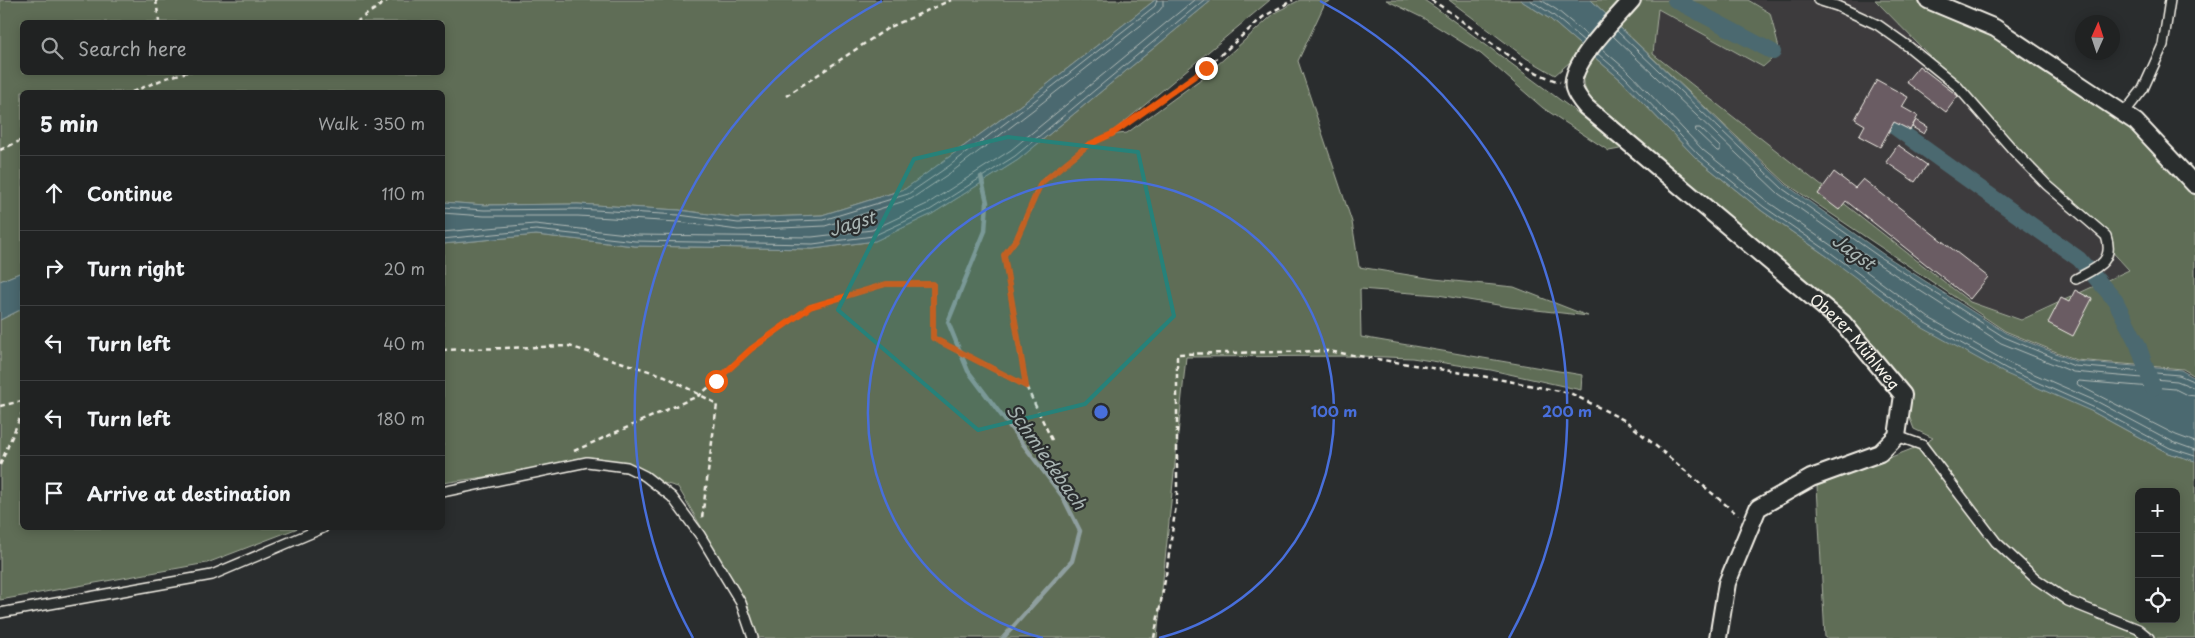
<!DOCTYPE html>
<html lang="en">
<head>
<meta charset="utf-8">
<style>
	:root { --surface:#202222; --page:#282a2a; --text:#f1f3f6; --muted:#a2a4a5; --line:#3d3f40 }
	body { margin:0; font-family:"Playpen Sans",sans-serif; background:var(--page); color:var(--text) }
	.controls { position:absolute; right:15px; bottom:15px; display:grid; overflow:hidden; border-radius:8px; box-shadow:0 2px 12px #0003 }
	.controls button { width:45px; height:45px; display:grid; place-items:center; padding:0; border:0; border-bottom:1px solid var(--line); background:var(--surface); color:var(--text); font:25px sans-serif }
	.compass { position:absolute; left:2075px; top:15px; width:45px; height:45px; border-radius:50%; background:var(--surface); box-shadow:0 2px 12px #0003; rotate:3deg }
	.stop { position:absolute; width:15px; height:15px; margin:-11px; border:4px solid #ea580c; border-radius:50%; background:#fff }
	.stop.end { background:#ea580c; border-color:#fff; box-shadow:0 1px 5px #0008 }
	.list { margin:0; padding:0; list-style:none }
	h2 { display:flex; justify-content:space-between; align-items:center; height:65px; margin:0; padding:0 20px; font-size:21px }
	h2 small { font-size:16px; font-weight:400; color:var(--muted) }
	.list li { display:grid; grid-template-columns:32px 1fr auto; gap:15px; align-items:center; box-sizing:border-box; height:75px; padding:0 20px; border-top:1px solid var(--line) }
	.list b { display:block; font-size:19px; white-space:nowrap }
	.list em { font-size:16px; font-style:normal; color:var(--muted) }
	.icon { flex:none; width:28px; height:28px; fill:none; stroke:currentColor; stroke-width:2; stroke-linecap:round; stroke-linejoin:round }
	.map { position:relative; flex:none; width:2195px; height:638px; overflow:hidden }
	.search { position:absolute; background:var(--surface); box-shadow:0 2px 12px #0003; left:20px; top:20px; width:425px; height:55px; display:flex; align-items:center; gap:12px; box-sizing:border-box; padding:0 18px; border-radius:8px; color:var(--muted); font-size:19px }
	.panel { position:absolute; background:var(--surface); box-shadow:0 2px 12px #0003; left:20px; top:90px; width:425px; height:440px; border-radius:8px }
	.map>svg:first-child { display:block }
	.built { fill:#3e3b3e }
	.green { fill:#5e6d56; stroke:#a9af9f; fill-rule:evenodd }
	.water { fill:#4c696f; stroke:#8f9f9f }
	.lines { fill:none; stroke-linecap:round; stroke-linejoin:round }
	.shore { stroke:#b1bbb8; stroke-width:1 }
	.stream { stroke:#8f9f9f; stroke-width:4.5 }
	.canal { stroke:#4c696f; stroke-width:16 }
	.building { fill:#6b5b64; stroke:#f4f1e8 }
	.service-casing { stroke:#f4f1e8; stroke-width:12 }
	.minor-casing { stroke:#f4f1e8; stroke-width:20 }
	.path { stroke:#f4f1e8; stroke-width:2.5; stroke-dasharray:5 4; stroke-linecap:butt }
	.service { stroke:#2a2d2e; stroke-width:9 }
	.minor { stroke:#2a2d2e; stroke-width:16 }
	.route { stroke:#ea580c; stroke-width:6 }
	.marked { fill:#26827a; fill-opacity:0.2; stroke:#26827a; stroke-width:4; stroke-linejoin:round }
	.ring { fill:none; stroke:#486fdb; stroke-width:2.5 }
	.labels { text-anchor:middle; stroke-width:4.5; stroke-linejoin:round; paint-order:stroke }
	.street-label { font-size:16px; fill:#f4f1e8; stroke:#2a2d2e }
	.water-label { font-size:18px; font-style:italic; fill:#a8b4b2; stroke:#2a2d2e }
	.centre { fill:#486fdb; stroke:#2a2d2e; stroke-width:2.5 }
	.ring-label { font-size:15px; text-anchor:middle; font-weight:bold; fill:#486fdb; stroke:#2a2d2e; stroke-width:4.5; stroke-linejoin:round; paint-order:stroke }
</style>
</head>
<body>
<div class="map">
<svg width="2195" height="638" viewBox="0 0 2195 638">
	<rect width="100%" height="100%" fill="#2a2d2e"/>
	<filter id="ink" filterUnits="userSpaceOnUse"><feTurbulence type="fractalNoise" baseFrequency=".02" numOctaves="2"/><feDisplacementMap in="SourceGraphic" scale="10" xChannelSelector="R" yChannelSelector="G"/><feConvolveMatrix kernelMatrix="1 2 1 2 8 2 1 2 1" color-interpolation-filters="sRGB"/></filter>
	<g filter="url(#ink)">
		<!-- built -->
		<path class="built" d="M1750,0H1874L1970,97L2128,270L2021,319L1970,302L1654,54L1657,9L1764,68L1781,51L1770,12Z"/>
		<!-- green -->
		<g class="green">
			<path d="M0,0H1155L1026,101L905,189L822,215L738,218L679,210L578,204L485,205L443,202L442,92H22V272L0,281ZM22,22H442V72H22Z"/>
			<path d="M1212,0H1270L1109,135L1127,133L1205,76L1276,12L1300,0H1333L1325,3L1298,61L1352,222L1359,267L1434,279L1514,287L1588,316L1510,307L1438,295L1360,289L1361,337L1582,375L1581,390L1491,370L1412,358L1361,356L1186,357L1157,638H756L745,602L678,487L587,462L443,483V244L536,235L635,246L813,249L875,241L932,214L1018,160Z"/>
			<path d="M1386,0H1424L1436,8L1625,148L1609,151L1543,108L1481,54L1423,18Z"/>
			<path d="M1449,0H1520L1550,19L1585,49L1555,75L1526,58Z"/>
			<path d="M1591,0H1748L1770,13L1780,52L1763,67L1658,9L1653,54L1970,302L2021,320L2129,270L1970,97L1875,0H1924L1994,30L2136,122L2195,189V376L2183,369L2076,360L2005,331L1787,184Z"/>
			<path d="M1593,56L1621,80L1696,158L1762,211L1828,257L2093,412L2168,453L2195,461V638H1825L1817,486L1922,445L1933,438L1914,429L1894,377L1591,104C1582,81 1580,77 1593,56ZM2139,492H2176V619H2139Z"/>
			<path d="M22,309V528H298L207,563L0,600V320Z"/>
		</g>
		<!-- water -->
		<g class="water">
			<path d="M1155,0H1212L1018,160L932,214L875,241L813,249L635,246L536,235L443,244V202L485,205L578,204L679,210L738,218L822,215L905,189L1026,101Z"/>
			<path d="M1520,0H1591L1786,185L1883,254L2006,333L2075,361L2181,370L2195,378V461L2168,453L2093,412L2004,373L1923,328L1828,257L1762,211L1696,158L1621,80L1550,19Z"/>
			<path d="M22,272V309L0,320V281Z"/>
		</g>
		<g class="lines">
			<!-- shore -->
			<g class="shore">
				<path d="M1530,0L1553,15L1584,41"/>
				<path d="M1541,0L1557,10L1588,36"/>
				<path d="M1617,31L1783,189L1881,258L2004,337L2074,366L2179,375L2195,382"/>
				<path d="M1613,36L1779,194L1877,263L2001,343L2073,372L2177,381L2195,388"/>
				<path d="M1602,49L1629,72L1703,150L1768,202L1835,248L1929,318L2009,363L2098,402L2173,442L2195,450"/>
				<path d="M1598,54L1625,77L1699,155L1764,207L1831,253L1925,323L2007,369L2095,408L2170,448L2195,456"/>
				<path d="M1696,128H1700L1720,147V151H1717L1696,131Z"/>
				<path d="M442,207L484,210L578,209L679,215L738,223L823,220L908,194L949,166L1029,105L1155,6L1157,0"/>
				<path d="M442,213L484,216H578L678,222L738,230L825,226L911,199L953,171L1033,110L1159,11L1163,6V0"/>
				<path d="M442,232L535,224L636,235L812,237L872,230L927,204L1011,150L1194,0"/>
				<path d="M442,239L536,230L635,241L813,244L873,236L930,210L1015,156L1204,0"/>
				<path d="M2195,396L2187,395L2175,389L2079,381L2077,383L2078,385L2176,435L2195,442"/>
			</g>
			<!-- stream -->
			<path class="stream" d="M981,177L987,202L985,231L948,322L968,371L1063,497L1080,531L1072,561L1003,638"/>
			<!-- canal -->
			<g class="canal">
				<path d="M1675,0L1773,52"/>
				<path d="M1896,128L2079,259L2115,300L2138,345L2153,388"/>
			</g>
		</g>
		<!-- building -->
		<g class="building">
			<path d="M1919,66L1958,96L1946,112L1906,82Z"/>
			<path d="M1877,80L1908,97L1902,107L1918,116L1910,130L1894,122L1880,147L1859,136L1865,125L1855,119Z"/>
			<path d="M1916,120L1928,127L1924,134L1912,127Z"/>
			<path d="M1898,145L1927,165L1915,182L1886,162Z"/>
			<path d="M1834,172L1855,188L1863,179L1988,277L1970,299L1846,201L1839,210L1818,194Z"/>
			<path d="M2075,290L2092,299L2073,336L2048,323L2061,298L2069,302Z"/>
		</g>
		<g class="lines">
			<!-- service casing -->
			<g class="service-casing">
				<g id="service">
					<path d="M1818,0L1837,6L1878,25L1909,47L1957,86L2014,151L2047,185L2106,236C2115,262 2096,268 2076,279"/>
					<path d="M2124,113L2143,89L2163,45L2170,0"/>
					<path d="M1897,436L1922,445L1996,542L2036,579L2068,601L2138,629L2149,638"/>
					<path d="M442,492L587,462L627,467L645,476L672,497L700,535L741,603L753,638"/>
					<path d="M0,613L212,575L323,528"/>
				</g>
			</g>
			<!-- minor casing -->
			<g class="minor-casing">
				<g id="minor">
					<path id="s1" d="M1632,0C1617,18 1568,64 1574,88C1576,95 1581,101 1586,107L1843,323L1903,395L1897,436L1880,453L1811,478L1758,508L1727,583L1718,638"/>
					<path d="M1928,0L1995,28L2136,122L2195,185"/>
				</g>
			</g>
			<!-- path -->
			<g class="path">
				<path d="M156,0L159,22"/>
				<path d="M1431,0C1475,26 1510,66 1560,82"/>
				<path d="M356,22L388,0"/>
				<path d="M132,92L166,78L187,72"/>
				<path d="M786,96L888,28L951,0"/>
				<path d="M0,150L22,140"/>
				<path d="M442,350L569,346L665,376L717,404L702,518"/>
				<path d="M0,406L22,401"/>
				<path d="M1052,440L1026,386L1004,255L1017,238L1041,183L1088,145L1112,134L1206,68L1263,17L1293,0"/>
				<path d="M574,451L700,395L751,349L810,307L886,284H933V338L1026,386"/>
				<path d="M0,465L22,413"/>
				<path d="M1154,638L1166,575L1177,498V354L1328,351L1487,377L1570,393L1626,421L1738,515"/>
			</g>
			<!-- service -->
			<use href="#service" class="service"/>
			<!-- minor -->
			<use href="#minor" class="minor"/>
		</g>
	</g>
	<g class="lines" filter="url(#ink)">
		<!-- route -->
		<path class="route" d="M716,381L751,349L810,307L886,284H933V338L1026,386L1004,255L1017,238L1041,183L1088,145L1112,134L1206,68"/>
	</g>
	<!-- marked area -->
	<path class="marked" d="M1008,137L1138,152L1174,316L1085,404L978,430L838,310L914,159Z"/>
	<!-- distance rings -->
	<g class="ring">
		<path d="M1043 638A233 233 0 1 1 1159 638"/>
		<path d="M693 638A466 466 0 0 1 882 1M1320 1A466 466 0 0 1 1509 638"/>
	</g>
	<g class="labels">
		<!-- street labels -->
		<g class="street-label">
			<text dy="6" stroke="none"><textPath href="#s1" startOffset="488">Oberer Mühlweg</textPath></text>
		</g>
		<!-- water labels -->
		<g class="water-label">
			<text transform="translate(852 224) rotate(-17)" y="6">Jagst</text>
			<text transform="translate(1853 252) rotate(36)" y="6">Jagst</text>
			<text transform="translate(1046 457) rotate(55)" y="6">Schmiedebach</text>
		</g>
	</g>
	<circle cx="1101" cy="412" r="8" class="centre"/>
	<g class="ring-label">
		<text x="1334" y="417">100 m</text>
		<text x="1567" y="417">200 m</text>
	</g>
</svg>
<div class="controls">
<button>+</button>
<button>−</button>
<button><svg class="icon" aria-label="locate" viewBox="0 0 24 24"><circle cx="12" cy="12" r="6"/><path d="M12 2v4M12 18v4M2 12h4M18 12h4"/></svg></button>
</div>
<svg class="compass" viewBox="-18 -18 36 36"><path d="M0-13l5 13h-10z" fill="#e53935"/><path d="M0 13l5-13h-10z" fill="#a2a4a5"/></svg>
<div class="stop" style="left:716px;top:381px"></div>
<div class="stop end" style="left:1206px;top:68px"></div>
<div class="search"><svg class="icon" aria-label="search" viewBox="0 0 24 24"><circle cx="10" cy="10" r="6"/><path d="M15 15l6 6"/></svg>Search here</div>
<section class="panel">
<h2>5 min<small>Walk · 350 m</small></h2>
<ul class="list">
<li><svg class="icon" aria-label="ahead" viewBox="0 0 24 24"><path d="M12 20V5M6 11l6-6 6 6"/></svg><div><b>Continue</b></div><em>110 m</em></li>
<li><svg class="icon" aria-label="right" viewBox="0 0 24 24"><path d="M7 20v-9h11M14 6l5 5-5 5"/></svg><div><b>Turn right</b></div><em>20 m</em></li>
<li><svg class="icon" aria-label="left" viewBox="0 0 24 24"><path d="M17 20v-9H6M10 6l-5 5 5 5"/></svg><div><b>Turn left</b></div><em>40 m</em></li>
<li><svg class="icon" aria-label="left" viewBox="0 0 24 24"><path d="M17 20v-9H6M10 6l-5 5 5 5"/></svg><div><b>Turn left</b></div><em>180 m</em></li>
<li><svg class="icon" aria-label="arrive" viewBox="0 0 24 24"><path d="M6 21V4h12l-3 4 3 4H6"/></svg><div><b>Arrive at destination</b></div></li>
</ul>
</section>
</div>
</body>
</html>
